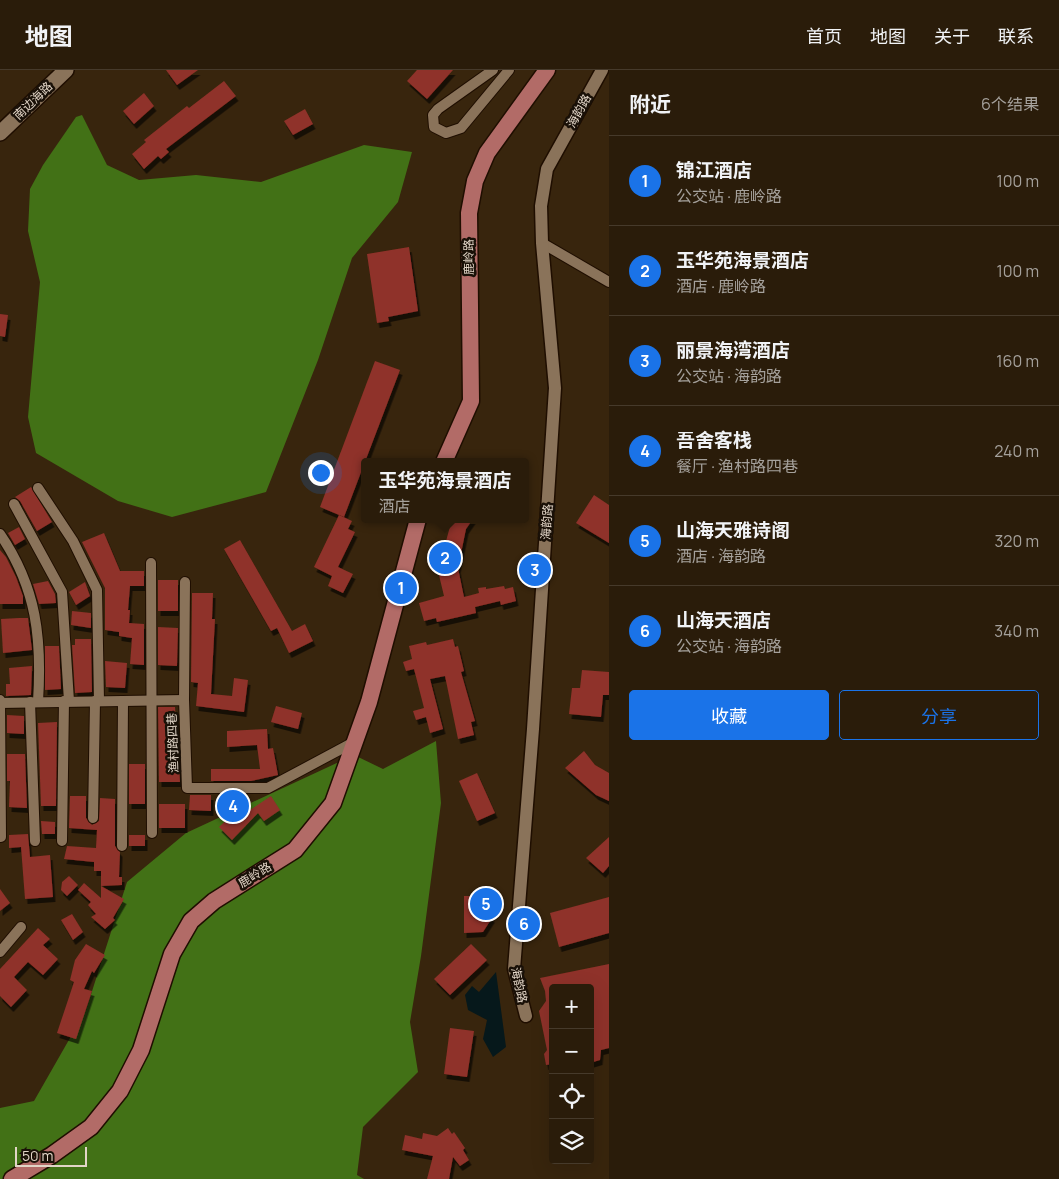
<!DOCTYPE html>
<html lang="zh">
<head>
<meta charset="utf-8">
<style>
	:root { --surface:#2a1c0a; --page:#362918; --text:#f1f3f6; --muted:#a5a19c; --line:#463a2b; --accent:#1a73e8 }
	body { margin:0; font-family:Manrope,"Noto Sans SC",sans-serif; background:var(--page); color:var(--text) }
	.controls { position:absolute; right:15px; bottom:15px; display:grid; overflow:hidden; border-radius:5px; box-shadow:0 5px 20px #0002 }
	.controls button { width:45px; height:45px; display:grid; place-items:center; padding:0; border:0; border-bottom:1px solid var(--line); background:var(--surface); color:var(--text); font:25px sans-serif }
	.scale { position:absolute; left:15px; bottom:12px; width:72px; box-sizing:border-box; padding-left:5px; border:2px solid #e2d5c7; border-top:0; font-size:14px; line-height:18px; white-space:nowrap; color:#e2d5c7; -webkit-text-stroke:4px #191007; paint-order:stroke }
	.you { position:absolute; left:320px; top:402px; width:18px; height:18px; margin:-12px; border:4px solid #fff; border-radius:50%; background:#1a73e8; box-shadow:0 0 0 8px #1a73e833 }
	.badge { display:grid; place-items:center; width:32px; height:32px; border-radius:50%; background:var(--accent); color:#fff; font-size:16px; font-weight:700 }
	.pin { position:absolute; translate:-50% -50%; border:2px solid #fff; box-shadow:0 1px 5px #0006 }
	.popup { position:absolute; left:361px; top:388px; width:168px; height:65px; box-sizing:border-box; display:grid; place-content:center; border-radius:5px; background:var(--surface); filter:drop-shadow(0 1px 4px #0005); font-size:16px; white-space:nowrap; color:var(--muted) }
	.popup b { font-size:19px; color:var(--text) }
	.popup::after { content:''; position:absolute; left:50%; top:100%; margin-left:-10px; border:10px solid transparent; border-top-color:var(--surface) }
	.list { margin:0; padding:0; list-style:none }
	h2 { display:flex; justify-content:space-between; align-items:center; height:65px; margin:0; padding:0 20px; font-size:21px }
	h2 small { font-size:16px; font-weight:400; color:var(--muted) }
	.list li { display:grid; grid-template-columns:32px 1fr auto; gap:15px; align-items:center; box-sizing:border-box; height:90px; padding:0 20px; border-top:1px solid var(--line) }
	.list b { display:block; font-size:19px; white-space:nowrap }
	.list p { margin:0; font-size:16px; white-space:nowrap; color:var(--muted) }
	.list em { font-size:16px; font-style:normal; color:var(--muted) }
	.actions { display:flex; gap:10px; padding:15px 20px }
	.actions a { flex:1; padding:11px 0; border:1px solid var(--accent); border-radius:5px; text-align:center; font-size:18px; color:var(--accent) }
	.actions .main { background:var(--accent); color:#fff }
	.icon { flex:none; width:28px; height:28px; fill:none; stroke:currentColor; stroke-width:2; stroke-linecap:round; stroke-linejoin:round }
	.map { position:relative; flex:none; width:609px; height:1109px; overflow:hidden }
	header { display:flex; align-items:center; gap:30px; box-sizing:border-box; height:70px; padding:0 25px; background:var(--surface); border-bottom:1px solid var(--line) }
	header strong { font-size:24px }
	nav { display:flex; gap:28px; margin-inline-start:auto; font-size:18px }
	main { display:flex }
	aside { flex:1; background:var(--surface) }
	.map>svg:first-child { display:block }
	.forest { fill:#427116 }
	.water { fill:#06181b }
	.building { fill:#8f3129; filter:url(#shadow) }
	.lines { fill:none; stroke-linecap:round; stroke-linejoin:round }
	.minor-casing { stroke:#1f0e00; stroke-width:12 }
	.tertiary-casing { stroke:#1f0e00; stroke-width:15 }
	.secondary-casing { stroke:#1f0e00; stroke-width:18 }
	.primary-casing { stroke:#1f0e00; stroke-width:19 }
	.minor { stroke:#8a735a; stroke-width:10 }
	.tertiary { stroke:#8a735a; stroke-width:12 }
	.secondary { stroke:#8a735a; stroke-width:15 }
	.primary { stroke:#b26b67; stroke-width:16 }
	.labels { text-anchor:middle; stroke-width:5; stroke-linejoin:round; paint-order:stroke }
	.street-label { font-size:12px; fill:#e2d5c7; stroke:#191007 }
</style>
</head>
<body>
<header>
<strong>地图</strong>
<nav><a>首页</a><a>地图</a><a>关于</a><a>联系</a></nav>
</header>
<main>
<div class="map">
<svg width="609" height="1109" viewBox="0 0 609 1109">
	<defs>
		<filter id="shadow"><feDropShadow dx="2.5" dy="5" stdDeviation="0" flood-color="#0009"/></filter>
	</defs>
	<rect width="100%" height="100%" fill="#38250d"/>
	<!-- forest -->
	<g class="forest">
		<path d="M82,45L107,95L139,110L196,105L261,112L364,75L412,82L398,132L352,188L318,290L266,422L172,447L118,431L36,383L28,347L40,212L28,161L30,119L43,95L76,47Z"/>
		<path d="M436,671L441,733L421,886L410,952L418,1002L363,1057L357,1105L364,1109H0V1038L34,1031L86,940L127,812L186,763L354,685L383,699Z"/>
	</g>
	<!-- water -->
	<path class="water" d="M496,902L506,977L493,987L483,969L487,950L468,940L465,925L472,916L479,922Z"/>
	<!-- building -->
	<g class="building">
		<path d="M166,0H198L177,15Z"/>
		<path d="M417,0H453L427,29L407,11Z"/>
		<path d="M224,11L236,26L166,79L169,82L161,89L158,86L144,99L132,84L146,72L144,70L187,36L189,38Z"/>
		<path d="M144,23L154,36L134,54L123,41Z"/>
		<path d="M305,39L313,54L293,65L284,51Z"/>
		<path d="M409,177L418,241L388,247L389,251L377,253L367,184Z"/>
		<path d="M0,244L8,245L5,267L0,266Z"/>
		<path d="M375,291L400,300L344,447L320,437Z"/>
		<path d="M31,417L52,452L37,461L20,431L15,427Z"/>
		<path d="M594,425L609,435V473L576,453Z"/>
		<path d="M339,445L352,451L348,459L355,462L338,497L353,504L343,523L328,516L332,506L314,497Z"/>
		<path d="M452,449H473L466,459L458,498L464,527L479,523L478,518L486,517V519L504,516L505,519L513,517L516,531L501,535L500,531L475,537L476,543L437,552L436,548L424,551L419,533L444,526L438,501Z"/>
		<path d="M19,457L25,469L15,475L8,463Z"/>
		<path d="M104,463L120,501H144V516H130L128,540H130L129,553L144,554V595L130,594L132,568L119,566V562L105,560V518L82,472Z"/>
		<path d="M240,470L292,561L305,554L313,571L289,583L277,558L271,561L224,479Z"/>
		<path d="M0,480L6,487L16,507L23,526V534H0Z"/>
		<rect x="158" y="510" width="20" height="31"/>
		<path d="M48,511L55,524L56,533L39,534L33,514Z"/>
		<path d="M85,512L90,526L76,535L69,522Z"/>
		<path d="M192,523H213L212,549H215L211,624L232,626L234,608L248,610L244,642L196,636L198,613L191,612Z"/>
		<path d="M72,541L91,543V558L71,555Z"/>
		<path d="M19,548H28L32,580L3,583L1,549Z"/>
		<path d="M158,557L178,558L177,596L158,595Z"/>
		<path d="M75,569H91L92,622L75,623L72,575H75Z"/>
		<path d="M453,569L455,577L458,576L464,601L461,602L475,651L471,652L474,665L458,669L445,606L430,609L443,659L430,663L426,647L416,650L413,641L424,638L414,599L406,601L403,592L412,589L409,576L426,572L427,575Z"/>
		<path d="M45,576H59L61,619L45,620Z"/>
		<path d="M105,591L127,593L125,618L106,617Z"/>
		<path d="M32,596L31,625L6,626V614H10L9,598Z"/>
		<path d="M582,600L609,602V625H603L601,647L569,644L572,618H580Z"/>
		<path d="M276,636L302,643L298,659L271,652Z"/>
		<path d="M158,637H175L180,712H159Z"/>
		<path d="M7,645L24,646V664L7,663Z"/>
		<path d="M57,652L56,736H41L38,653Z"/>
		<path d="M267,659L268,679L273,678L278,705L251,711H211V699H260L257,675L227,677V661Z"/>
		<path d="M584,681L595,695L609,703V731L596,725L565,698Z"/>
		<path d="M7,684H25L27,738L9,737L10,711H7Z"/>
		<rect x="129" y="694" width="16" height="40"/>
		<path d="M477,703L495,743L477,751L459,711Z"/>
		<path d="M190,725H211V741L189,740Z"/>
		<path d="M70,726H86V748L92,755L99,751L100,728L115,729V776L120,782L119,807H122V815L101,816L124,829L113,848L115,850L105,859L91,847L96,844L88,835L91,832L78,820L84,813L101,828V801H94V792L64,789L67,776L96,778L97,760L69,758Z"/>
		<path d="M271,726L280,740L264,751L258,743L232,770L219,757L235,742L230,741L226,738L234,730L247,742Z"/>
		<rect x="159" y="734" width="26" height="24"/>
		<path d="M41,751L55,752V764H42Z"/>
		<path d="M28,764L30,787L50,785L53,827L25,829L21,777L9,778V765Z"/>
		<rect x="129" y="765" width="16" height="11"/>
		<path d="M609,767V796L603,803L586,788Z"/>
		<path d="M69,806L78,815L67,826L61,820L62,812Z"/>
		<path d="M0,819L10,833L0,841Z"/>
		<path d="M464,826H483L492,848L483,862L464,863Z"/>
		<path d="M609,827V863L559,877L550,843Z"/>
		<path d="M72,844L83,862L73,870L61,850Z"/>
		<path d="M38,858L50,869L43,875L58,889L43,905L28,892L14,907L27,920L11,937L0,926V899Z"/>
		<path d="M86,874L105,885L94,903L92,901L84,919L92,921L76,969L57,963L74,912L70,910L75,890Z"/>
		<path d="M471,874L487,890L450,925L434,909Z"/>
		<path d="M609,894V978L601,980L600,990L590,993V918H553V994L546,995L544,984L547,980L539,941L546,931L545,921L540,908Z"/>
		<path d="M450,958L474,961L467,1007L444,1004Z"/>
		<path d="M448,1058L452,1064L454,1062L465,1078L463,1080L469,1090L460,1096L453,1087L449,1109H427L433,1086L402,1080L405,1065L422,1069L423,1063L437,1066Z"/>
	</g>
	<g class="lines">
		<!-- minor casing -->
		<g class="minor-casing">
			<g id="minor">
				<path d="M493,0L438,39L433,45L434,57L446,63L461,58L509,0"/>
				<path d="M542,173L609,212"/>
				<path d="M38,418L73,471L97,520L99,631"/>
				<path d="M14,434L62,522L69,631"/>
				<path d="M0,464C37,518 42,569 38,632"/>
				<path d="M151,493L152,763"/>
				<path d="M0,630L1,767"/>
				<path d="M184,630L185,512"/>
				<path d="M30,632L35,771"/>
				<path d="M0,633L184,630L187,718H268L356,671"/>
				<path d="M93,748L95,631"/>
				<path d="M62,771L64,631"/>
				<path d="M122,776L123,631"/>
				<path d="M0,882L21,857"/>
			</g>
		</g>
		<!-- tertiary casing -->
		<g class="tertiary-casing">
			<path id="tertiary" d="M526,946L514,899L533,659L555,318L542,173L541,136L547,99L602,0"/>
		</g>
		<!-- secondary casing -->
		<g class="secondary-casing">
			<path id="secondary" d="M0,63L66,0"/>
		</g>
		<!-- primary casing -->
		<g class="primary-casing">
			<g id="primary">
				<path d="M444,392L471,331L469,143L475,111L487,83L547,0"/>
				<path d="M12,1109L52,1085L91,1057L120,1021L141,980L172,884L191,851L214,831L295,780L333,733L369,632L418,449"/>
			</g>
		</g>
		<!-- minor -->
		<use href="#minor" class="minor"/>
		<!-- tertiary -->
		<use href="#tertiary" class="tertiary"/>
		<!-- secondary -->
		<use href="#secondary" class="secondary"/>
		<!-- primary -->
		<use href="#primary" class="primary"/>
	</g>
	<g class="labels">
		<!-- street labels -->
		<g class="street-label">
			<text transform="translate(33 31) rotate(-44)" y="4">南边海路</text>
			<text transform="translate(579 41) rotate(-61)" y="4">海韵路</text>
			<text transform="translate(469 187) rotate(-91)" y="4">鹿岭路</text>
			<text transform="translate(547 452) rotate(-86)" y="4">海韵路</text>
			<text transform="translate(173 673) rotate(-92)" y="4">渔村路四巷</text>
			<text transform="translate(255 805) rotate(-32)" y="4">鹿岭路</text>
			<text transform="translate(519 915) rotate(78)" y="4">海韵路</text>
		</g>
	</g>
</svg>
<div class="controls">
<button>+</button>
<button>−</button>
<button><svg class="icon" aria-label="locate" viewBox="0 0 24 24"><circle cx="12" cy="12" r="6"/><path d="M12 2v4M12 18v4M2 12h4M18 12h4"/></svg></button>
<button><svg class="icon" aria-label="layers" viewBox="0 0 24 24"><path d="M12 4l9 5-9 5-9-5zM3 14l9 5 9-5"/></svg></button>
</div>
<div class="scale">50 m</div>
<div class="you"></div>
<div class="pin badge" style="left:401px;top:518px">1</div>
<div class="pin badge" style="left:445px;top:488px">2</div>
<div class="popup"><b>玉华苑海景酒店</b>酒店</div>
<div class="pin badge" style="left:535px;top:500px">3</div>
<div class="pin badge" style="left:233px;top:736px">4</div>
<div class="pin badge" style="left:486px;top:834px">5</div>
<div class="pin badge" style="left:524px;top:854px">6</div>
</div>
<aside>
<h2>附近<small>6个结果</small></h2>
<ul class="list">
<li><span class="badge">1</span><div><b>锦江酒店</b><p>公交站 · 鹿岭路</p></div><em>100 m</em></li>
<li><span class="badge">2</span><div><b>玉华苑海景酒店</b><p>酒店 · 鹿岭路</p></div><em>100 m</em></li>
<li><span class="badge">3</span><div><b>丽景海湾酒店</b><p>公交站 · 海韵路</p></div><em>160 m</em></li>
<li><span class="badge">4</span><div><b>吾舍客栈</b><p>餐厅 · 渔村路四巷</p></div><em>240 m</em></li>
<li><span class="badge">5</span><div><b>山海天雅诗阁</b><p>酒店 · 海韵路</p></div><em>320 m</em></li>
<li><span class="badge">6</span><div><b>山海天酒店</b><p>公交站 · 海韵路</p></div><em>340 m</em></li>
</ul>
<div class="actions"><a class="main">收藏</a><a>分享</a></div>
</aside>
</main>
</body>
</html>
